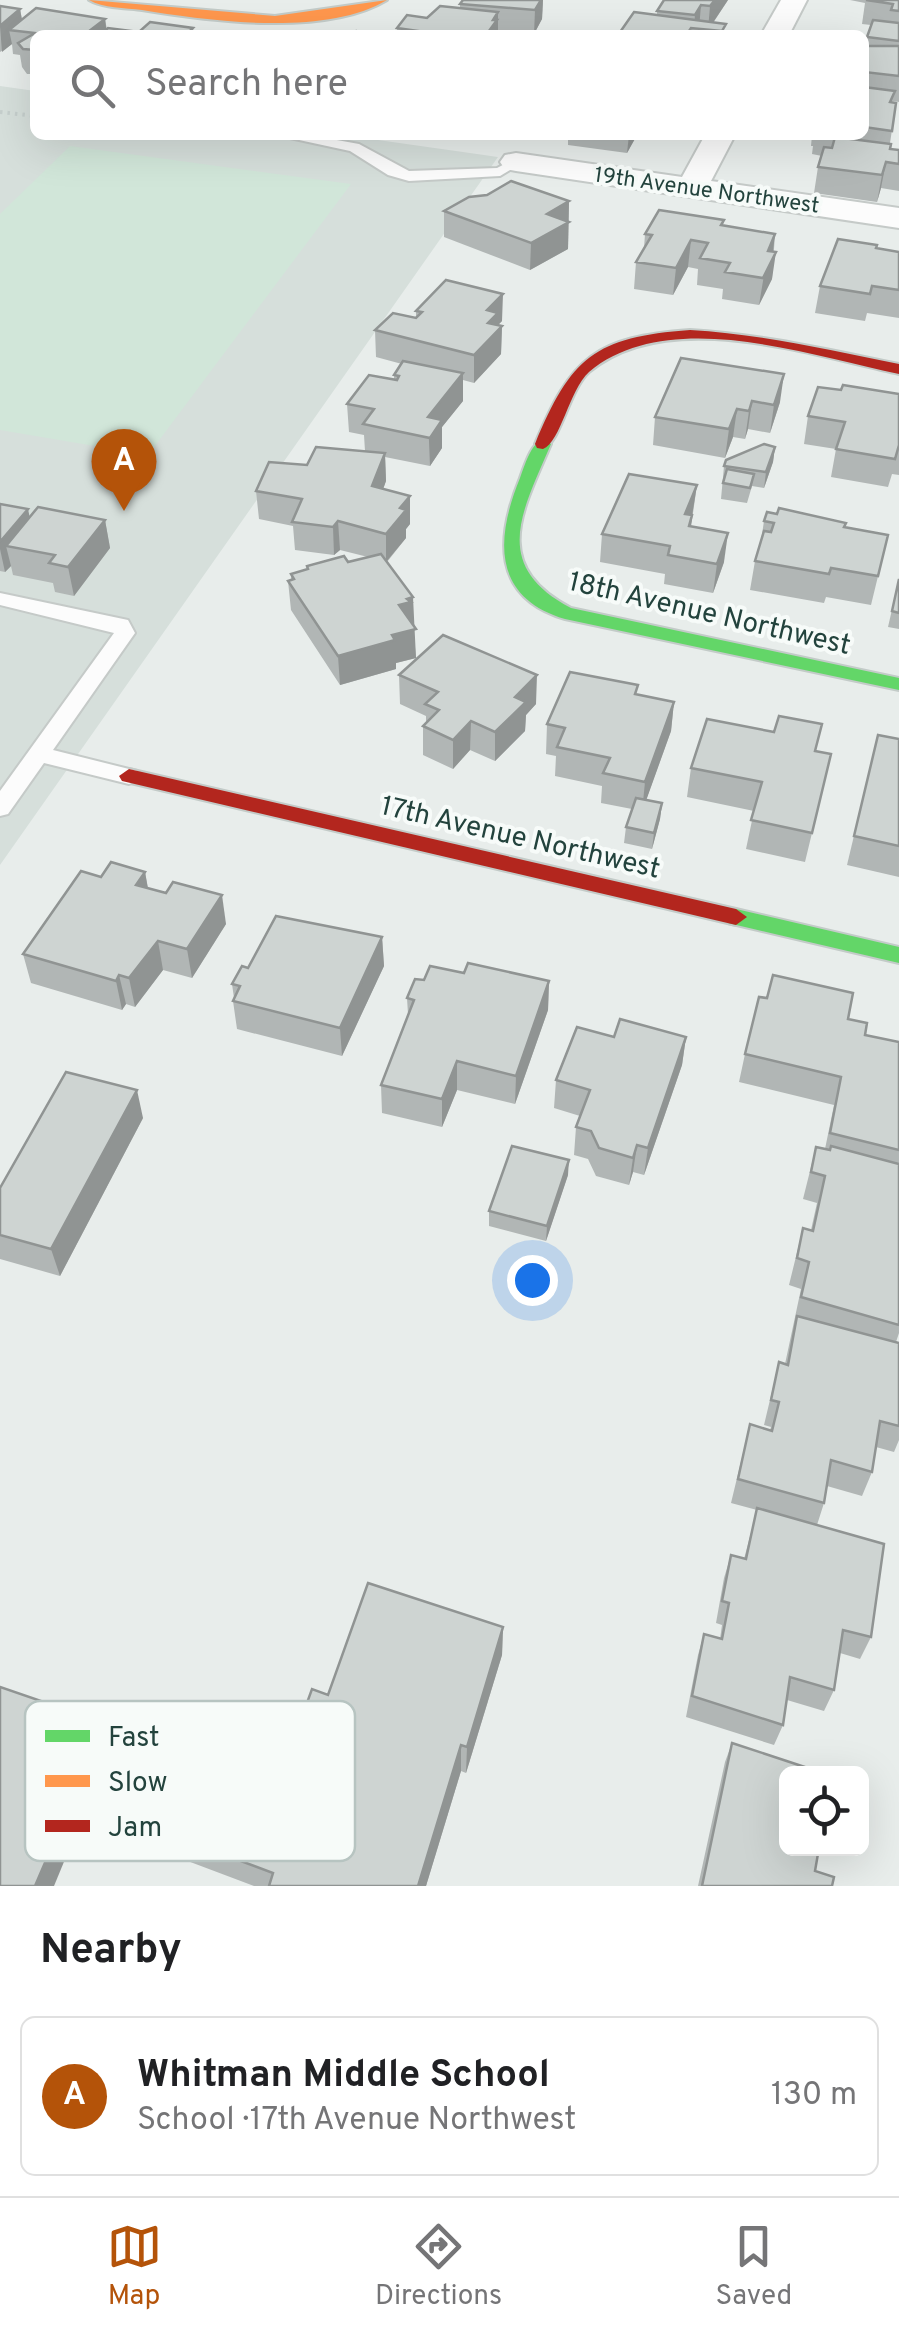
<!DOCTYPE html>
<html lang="en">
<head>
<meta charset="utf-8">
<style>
	:root { --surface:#fff; --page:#f6f6f6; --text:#202124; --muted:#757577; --line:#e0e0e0; --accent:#b45309 }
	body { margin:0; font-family:Overpass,sans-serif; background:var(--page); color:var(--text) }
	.controls { position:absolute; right:30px; bottom:30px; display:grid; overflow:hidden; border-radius:15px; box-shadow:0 10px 40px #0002 }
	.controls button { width:90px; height:90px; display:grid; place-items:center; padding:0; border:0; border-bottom:2px solid var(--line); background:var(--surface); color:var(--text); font:50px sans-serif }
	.you { position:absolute; left:532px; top:1280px; width:35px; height:35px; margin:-25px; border:8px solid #fff; border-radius:50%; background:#1a73e8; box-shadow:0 0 0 15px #1a73e833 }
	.badge { display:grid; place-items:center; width:65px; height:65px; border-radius:50%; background:var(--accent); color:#fff; font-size:32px; font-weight:700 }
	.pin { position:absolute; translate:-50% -82px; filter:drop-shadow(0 2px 5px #0008) }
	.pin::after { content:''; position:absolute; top:52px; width:35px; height:30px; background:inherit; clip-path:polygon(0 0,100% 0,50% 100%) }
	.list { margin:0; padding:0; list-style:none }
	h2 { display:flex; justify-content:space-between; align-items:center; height:130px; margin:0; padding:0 40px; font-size:42px }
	h2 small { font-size:32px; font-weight:400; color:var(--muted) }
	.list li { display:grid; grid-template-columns:65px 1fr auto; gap:30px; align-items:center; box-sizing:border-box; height:160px; margin:0 20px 20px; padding:0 20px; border:2px solid var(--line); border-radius:15px }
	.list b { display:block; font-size:38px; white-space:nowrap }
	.list p { margin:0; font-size:32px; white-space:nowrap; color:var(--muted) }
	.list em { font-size:32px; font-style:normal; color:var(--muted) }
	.icon { flex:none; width:55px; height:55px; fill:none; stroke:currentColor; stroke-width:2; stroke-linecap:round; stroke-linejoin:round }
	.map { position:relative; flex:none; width:899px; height:1886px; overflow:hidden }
	.search { position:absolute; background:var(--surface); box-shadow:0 10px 40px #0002; left:30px; right:30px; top:30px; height:110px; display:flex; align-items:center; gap:25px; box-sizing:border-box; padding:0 35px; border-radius:15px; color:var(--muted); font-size:38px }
	.sheet { height:310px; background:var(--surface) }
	nav { display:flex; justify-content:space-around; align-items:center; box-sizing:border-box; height:140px; border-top:2px solid var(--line); background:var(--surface); font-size:28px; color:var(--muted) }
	nav a { display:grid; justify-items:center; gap:5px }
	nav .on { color:var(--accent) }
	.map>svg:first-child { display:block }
	.built { fill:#d6dfdb }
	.green { fill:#d1e6d9 }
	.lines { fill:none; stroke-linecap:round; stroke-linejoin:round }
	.lane-casing { stroke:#c5cac8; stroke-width:4 }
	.street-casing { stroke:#c5cac8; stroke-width:4 }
	.fast-casing { stroke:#c3cbc8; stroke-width:4 }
	.slow-casing { stroke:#c3cbc8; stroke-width:4 }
	.jam-casing { stroke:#c3cbc8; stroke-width:4 }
	.path { stroke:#c6cfcd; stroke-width:4; stroke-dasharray:2.5 5; stroke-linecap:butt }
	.lane { fill:#fcfcfc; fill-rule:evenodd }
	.street { fill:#fcfcfc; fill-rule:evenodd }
	.fast { fill:#63d668; fill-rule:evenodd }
	.slow { fill:#ff974d; fill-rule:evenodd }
	.jam { fill:#b3261e; fill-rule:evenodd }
	.wall { fill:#b1b6b5 }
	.shaded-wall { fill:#909493 }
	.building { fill:#ced4d2; stroke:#909493; stroke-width:2.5 }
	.labels { text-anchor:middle; stroke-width:8; stroke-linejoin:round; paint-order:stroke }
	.far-street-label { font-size:22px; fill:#23433d; stroke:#f7fbf9 }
	.street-label { font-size:28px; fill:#23433d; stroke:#f7fbf9 }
	.key { fill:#f7fbf9; stroke:#b7c4c1; stroke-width:2.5 }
	.key-label { font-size:28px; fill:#23433d }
</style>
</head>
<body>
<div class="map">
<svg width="899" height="1886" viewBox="0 0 899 1886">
	<rect width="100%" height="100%" fill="#e8edeb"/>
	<!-- built -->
	<path class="built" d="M0,86L35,91V135H343L498,157L0,865Z"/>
	<!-- green -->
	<path class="green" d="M70,146L351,184L148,455L0,430V214Z"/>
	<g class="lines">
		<!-- lane casing -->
		<g class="lane-casing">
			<g id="lane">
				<path d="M276,135H309L359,144L409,171L497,168L516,158L523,162L500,176L409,181L388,175L350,151Z"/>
				<path d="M0,593L128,620L135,633L53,750L137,771L140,776L137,781L129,784L44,763L8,814L0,816V791L114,633L0,605Z"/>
			</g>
		</g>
		<!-- street casing -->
		<g class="street-casing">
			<g id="street">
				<path d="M781,0H807L789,35H761Z"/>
				<path d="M705,135H735L711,181L899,208V228L516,171L505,169L500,162L505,155L516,153L682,177Z"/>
			</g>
		</g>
		<!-- fast casing -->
		<g class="fast-casing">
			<g id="fast">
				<path d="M543,439L551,444C522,512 490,565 571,608L899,678V690L565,619C491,597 496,537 520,478C525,465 530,445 543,439Z"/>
				<path d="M736,909L899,947V963L728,923L725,917L728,911Z"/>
			</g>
		</g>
		<!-- slow casing -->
		<g class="slow-casing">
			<path id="slow" d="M89,0L275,16L387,0C326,37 209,21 142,10C125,8 103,8 89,0Z"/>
		</g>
		<!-- jam casing -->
		<g class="jam-casing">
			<g id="jam">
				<path d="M690,330C761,334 829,350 899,364V374C809,355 668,306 589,372C569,390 561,442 543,449L537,448L535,444C571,357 595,337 690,330Z"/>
				<path d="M129,769L736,909L747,917L736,925L122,781L119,776Z"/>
			</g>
		</g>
		<!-- path -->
		<path class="path" d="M0,112L35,116"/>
		<!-- lane -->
		<use href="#lane" class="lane"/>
		<!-- street -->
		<use href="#street" class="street"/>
		<!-- fast -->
		<use href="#fast" class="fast"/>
		<!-- slow -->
		<use href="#slow" class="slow"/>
		<!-- jam -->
		<use href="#jam" class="jam"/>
	</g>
	<!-- wall -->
	<g class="wall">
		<path d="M463,0H543L542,19L534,34L498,31V35H397V28L427,18L460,8V4Z"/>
		<path d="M728,0L713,23L725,35H618L657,15V11Z"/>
		<path d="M850,0H899V102L893,101L892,102L896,103L890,143V149L899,150V191L881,188L877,202L814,193L818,167L822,156L812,154L813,146H811L812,135H864V46L871,25L862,24L865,3Z"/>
		<path d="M0,6L20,9L22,19H105L107,30L139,32L193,28L194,35H35V74H27L22,67L20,55L13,54L12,44L0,52Z"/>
		<path d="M568,135H637L627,153L568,145Z"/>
		<path d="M569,201L568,249L530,270L444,237V211Z"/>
		<path d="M724,220L723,226L775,234L772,279L759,305L722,299L723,289L697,285L698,269L688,267L673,295L634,289L636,262L644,248L645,234Z"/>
		<path d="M877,248L899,252V318L867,313L865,321L815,313L820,286Z"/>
		<path d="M416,311L502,321L498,325L502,326L501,354L474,383L463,380V401L442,427V448L430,466L385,457L386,481L383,489L410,524L406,529V538L387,562L413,625L416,658L396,663V669L340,685L291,610L288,581L291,580V574L307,570V566L348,562L368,557L340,550L334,555L295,550L293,526L259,519L256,491L307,465L365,451L364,435L349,432L347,404L394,379V375L402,364L376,357L375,330L416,318Z"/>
		<path d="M681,358L780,402L770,433L748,429L745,439L733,437L725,458L653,445L655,417Z"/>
		<path d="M841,390L899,394V475L892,474L888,487L831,477L836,449L804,444L808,416Z"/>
		<path d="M775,447L773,462L764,488L752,486L747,503L721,499L724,466Z"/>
		<path d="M697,485L691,527L724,562L713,593L664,584L665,574L600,562L602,534Z"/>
		<path d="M0,504L30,517L105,520L110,548L74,596L55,592L53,583L13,575L11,566L5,572L0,571Z"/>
		<path d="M764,521L845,527L888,535L871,605L826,597L824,603L750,590L755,561L761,541Z"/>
		<path d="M899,579V629L888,627Z"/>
		<path d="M399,675L536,704L526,715L525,731L495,761L470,750L453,769L423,755V726L426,723V716L400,704Z"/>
		<path d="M637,694L674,702L671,731L646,800L662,803L660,819L652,849L624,843L626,827L632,809L601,803L602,786L555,776L556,756L546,754L547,724Z"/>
		<path d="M878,735L899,739V877L847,865Z"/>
		<path d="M816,751L831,754L805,862L746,849L754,811L687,797L691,768Z"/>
		<path d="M145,872L148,888L226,924L192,978L163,970L135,1007L126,1004L122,1010L31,983L23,954L101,877Z"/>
		<path d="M382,937L384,966L342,1056L237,1029L233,1001L234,998L232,984L248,968Z"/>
		<path d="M464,973L549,981L548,1010L515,1104L457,1090L442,1127L382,1113L381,1085L408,1014L407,998L424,980Z"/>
		<path d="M848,1019L865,1035L899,1042V1333L896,1342L899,1343V1440L894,1452L876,1447L872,1472L862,1496L827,1486L824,1503L817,1525L871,1637L860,1659L840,1653L834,1690L824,1711L787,1700L783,1725L774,1745L686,1717L698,1655L704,1634L720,1639L722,1625L716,1623L724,1578L731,1555L744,1559L757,1510L731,1503L750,1424L770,1430L771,1427L764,1425L779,1362L785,1364L801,1289L789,1285L803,1228L811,1230L817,1203L803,1199L816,1147L825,1149L834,1105L739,1082L745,1054Z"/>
		<path d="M614,1037H686L682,1065L644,1175L633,1172L629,1185L596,1176L588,1159L574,1155L576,1127L580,1116L554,1108L556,1080Z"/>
		<path d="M143,1118L60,1276L0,1259V1188Z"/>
		<path d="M568,1175L546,1241L489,1226V1211Z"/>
		<path d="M503,1627L502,1655L466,1773L461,1771L426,1886H254L185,1860L176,1837L283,1769L328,1695Z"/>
		<path d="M732,1743L815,1871L832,1886H698L725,1762Z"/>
	</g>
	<!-- shaded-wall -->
	<g class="shaded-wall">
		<path d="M541,0H543L542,19L534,34L535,10Z"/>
		<path d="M715,0H728L708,30L710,6Z"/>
		<path d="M701,5L699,29L694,28L695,15Z"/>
		<path d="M20,9L24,32L9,30L12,44L2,52L0,26Z"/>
		<path d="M498,12V35H486L493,20Z"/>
		<path d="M105,19L107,35H84Z"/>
		<path d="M629,135H637L627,153Z"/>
		<path d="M886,162L881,188L877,202L882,175Z"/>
		<path d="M569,201L568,249L530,270L531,243L547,214Z"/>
		<path d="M775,234L772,260L776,252L772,279L759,305L768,251Z"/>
		<path d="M691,240L688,267L673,295L676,268Z"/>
		<path d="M503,294L502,321L497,326H502L501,354L474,383V355L487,310Z"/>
		<path d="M463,373V401L442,427V448L430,466L428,417Z"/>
		<path d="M784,374L780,402L770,433L774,405Z"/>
		<path d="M752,401L748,429L745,439L749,411Z"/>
		<path d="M737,409L733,437L725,458L729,429Z"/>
		<path d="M775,447L773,462L764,488L766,472Z"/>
		<path d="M385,453L386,481L374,514L372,486Z"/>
		<path d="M697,485L692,516L689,544L685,514Z"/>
		<path d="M410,496V524L406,529V538L386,562V534L400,508Z"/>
		<path d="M28,509L34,538L6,546L11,566L5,572L0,549V542Z"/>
		<path d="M105,520L110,548L74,596L68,567Z"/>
		<path d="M338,521L340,550L334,555L333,527Z"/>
		<path d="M728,533L724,562L713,593L717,564Z"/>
		<path d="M413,597L416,658L396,663V669L340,685L338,656L407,599Z"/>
		<path d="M537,675L536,704L526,715L525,731L495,761V732L515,697Z"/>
		<path d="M674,702L671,731L642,812L645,782Z"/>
		<path d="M471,721L470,750L453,769V740Z"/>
		<path d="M662,803L660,819L652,849L654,833Z"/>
		<path d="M145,872L150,901L136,885Z"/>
		<path d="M222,895L226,924L192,978L187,949Z"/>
		<path d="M382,937L384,966L342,1056L340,1028Z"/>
		<path d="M158,941L163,970L135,1007L129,978Z"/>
		<path d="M119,975L126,1004L122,1010L116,981Z"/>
		<path d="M549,981L548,1010L515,1104L516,1076Z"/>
		<path d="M686,1037L682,1065L644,1175L648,1148Z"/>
		<path d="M457,1061V1090L442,1127V1099Z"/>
		<path d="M137,1090L143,1118L60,1276L51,1249Z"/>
		<path d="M637,1145L633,1172L629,1185L633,1158Z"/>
		<path d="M569,1160L568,1175L546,1241L547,1226Z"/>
		<path d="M503,1627L502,1655L466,1773L467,1747Z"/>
		<path d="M105,1723L113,1743L54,1886H35Z"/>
		<path d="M461,1745V1771L426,1886H418Z"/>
	</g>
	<!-- building -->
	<g class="building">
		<path d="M463,0H541L535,10L460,4Z"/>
		<path d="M664,0H715L710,6L701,5L695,15L657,11Z"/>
		<path d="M866,0H899V11L891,10L893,4Z"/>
		<path d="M0,6L20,9L0,26Z"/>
		<path d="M440,6L498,12L493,20H497L486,35H446L397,28L407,15L427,18Z"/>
		<path d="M36,8L105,19L84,35H35V50L23,49L18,43L35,33L9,30Z"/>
		<path d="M634,12L726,24L722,31L691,28L687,34L669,32L667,35H618Z"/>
		<path d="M873,20L899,23V41L867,37Z"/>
		<path d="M150,22L193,28L186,35H100L108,28L139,32Z"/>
		<path d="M356,31L365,35H347Z"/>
		<path d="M864,46H899V76L864,72Z"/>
		<path d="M864,87L895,91L890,102L896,103L892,131L864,127Z"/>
		<path d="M835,137L891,144L890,149L899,150V164L886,162L882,175L818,167L824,147L832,148Z"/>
		<path d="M511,181L569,201L547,214L569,222L531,243L444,211L469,197L487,195Z"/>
		<path d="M659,210L724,220L721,225L775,234L768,251L776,252L763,278L725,272L730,263L700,258L708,243L691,240L676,268L636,262L652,235L645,234Z"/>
		<path d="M838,239L877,245L876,248L899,252V290L872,286L870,294L820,286Z"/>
		<path d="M446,280L503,294L487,310L498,313L488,323L502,326L474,355L375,330L393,313L416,318L422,312L416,311Z"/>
		<path d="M681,358L784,374L774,405L752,401L749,411L737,409L729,429L655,417Z"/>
		<path d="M403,361L463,373L428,417L442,420L430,438L363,424L374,409L347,404L369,375L397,380L399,376L394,375Z"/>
		<path d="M843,385L899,394V445L895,459L836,449L845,422L808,416L818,387L841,390Z"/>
		<path d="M764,444L775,447L766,472L724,466L726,460Z"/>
		<path d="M316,447L385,453L372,486L410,496L400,508L406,510L386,534L338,521L333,527L292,522L302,499L256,491L269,462L307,465Z"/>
		<path d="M727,469L754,474L750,488L723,483Z"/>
		<path d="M629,474L697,485L685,514L692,515L689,526L728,533L717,564L668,555L670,546L602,534Z"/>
		<path d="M0,504L28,509L0,542Z"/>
		<path d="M38,507L105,520L68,567L49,563L55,555L6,546Z"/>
		<path d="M779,508L846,523L844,527L888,535L878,576L831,568L829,574L755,561L764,531L771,532L774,523L764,521L767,512L777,514Z"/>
		<path d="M381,554L413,597L407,599L411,602L399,605L416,629L392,635L395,640L338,656L288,581L294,579L291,574L308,569L307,566L344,556L348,562Z"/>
		<path d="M899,579V613L892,611Z"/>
		<path d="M443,635L537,675L515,697L526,702L495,732L471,721L453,740L423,726L439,710L425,704L438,692L399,675Z"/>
		<path d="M570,672L638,685L635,694L674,702L645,782L603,773L610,758L557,747L565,728L547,724Z"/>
		<path d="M779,716L822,724L815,751L831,754L812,833L751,820L762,782L691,768L707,719L774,732Z"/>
		<path d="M878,735L899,739V846L854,836Z"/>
		<path d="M636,798L662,803L654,833L626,827Z"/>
		<path d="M111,862L145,872L136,885L166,893L173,882L222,895L187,949L158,941L129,978L119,975L116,981L23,954L81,871L101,877Z"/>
		<path d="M276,916L382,937L340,1028L233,1001L240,986L232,984L242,966L248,968Z"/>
		<path d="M468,963L549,981L516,1076L457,1061L442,1099L381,1085L414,1000L407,998L415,979L424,980L430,966L464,973Z"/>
		<path d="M773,975L853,993L848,1019L867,1023L865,1035L899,1042V1150L830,1133L841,1077L745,1054L759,997L767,998Z"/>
		<path d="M620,1019L686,1037L648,1148L637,1145L633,1158L599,1148L591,1131L576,1127L590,1090L556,1080L577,1027L614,1037Z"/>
		<path d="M66,1072L137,1090L51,1249L0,1235V1188Z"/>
		<path d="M512,1146L569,1160L547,1226L489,1211Z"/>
		<path d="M831,1146L899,1164V1325L801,1297L809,1262L797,1258L803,1228L813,1231L825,1176L811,1172L816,1147L830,1150Z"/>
		<path d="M797,1316L899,1343V1426L880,1421L872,1472L831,1460L824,1503L738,1479L750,1424L772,1431L779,1402L771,1400L779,1362L788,1365Z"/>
		<path d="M757,1508L884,1544L871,1637L843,1630L834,1690L790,1677L783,1725L692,1696L704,1634L722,1639L729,1603L722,1601L731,1555L746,1559Z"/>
		<path d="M368,1583L503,1627L467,1747L461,1745L418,1886H269L273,1873L176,1837L212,1744L283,1769L312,1689L328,1695Z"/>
		<path d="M0,1687L105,1723L35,1886H0Z"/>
		<path d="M732,1743L826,1774H786V1848H819L815,1871L834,1877L832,1886H702Z"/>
	</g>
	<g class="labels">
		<!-- far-street labels -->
		<g class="far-street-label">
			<text transform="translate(707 189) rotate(8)" y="8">19th Avenue Northwest</text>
		</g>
		<!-- street labels -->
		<g class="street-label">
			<text transform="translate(710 612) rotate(13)" y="10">18th Avenue Northwest</text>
			<text transform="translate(521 836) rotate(13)" y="10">17th Avenue Northwest</text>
		</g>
	</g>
	<!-- legend -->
	<rect x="25" y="1701" width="330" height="160" rx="15" class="key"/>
	<rect x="45" y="1730" width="45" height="12" fill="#63d668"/>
	<rect x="45" y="1775" width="45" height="12" fill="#ff974d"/>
	<rect x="45" y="1820" width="45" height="12" fill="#b3261e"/>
	<g class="key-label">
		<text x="108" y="1746">Fast</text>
		<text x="108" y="1791">Slow</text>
		<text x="108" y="1836">Jam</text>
	</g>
</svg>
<div class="controls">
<button><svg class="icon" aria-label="locate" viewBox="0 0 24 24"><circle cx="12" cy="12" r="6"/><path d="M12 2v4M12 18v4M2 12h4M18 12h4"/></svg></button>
</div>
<div class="you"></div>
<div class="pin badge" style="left:124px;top:511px">A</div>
<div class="search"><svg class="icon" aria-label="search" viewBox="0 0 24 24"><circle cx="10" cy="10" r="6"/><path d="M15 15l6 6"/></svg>Search here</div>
</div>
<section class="sheet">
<h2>Nearby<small></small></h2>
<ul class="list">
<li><span class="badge">A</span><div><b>Whitman Middle School</b><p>School · 17th Avenue Northwest</p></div><em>130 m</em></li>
</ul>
</section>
<nav>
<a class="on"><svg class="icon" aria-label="map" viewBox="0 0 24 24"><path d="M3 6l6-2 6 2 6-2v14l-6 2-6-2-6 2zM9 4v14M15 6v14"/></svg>Map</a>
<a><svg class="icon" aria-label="directions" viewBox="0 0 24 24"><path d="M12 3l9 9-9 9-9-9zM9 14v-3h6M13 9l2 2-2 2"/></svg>Directions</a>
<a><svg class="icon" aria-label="saved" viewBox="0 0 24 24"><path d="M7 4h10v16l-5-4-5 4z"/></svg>Saved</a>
</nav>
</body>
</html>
